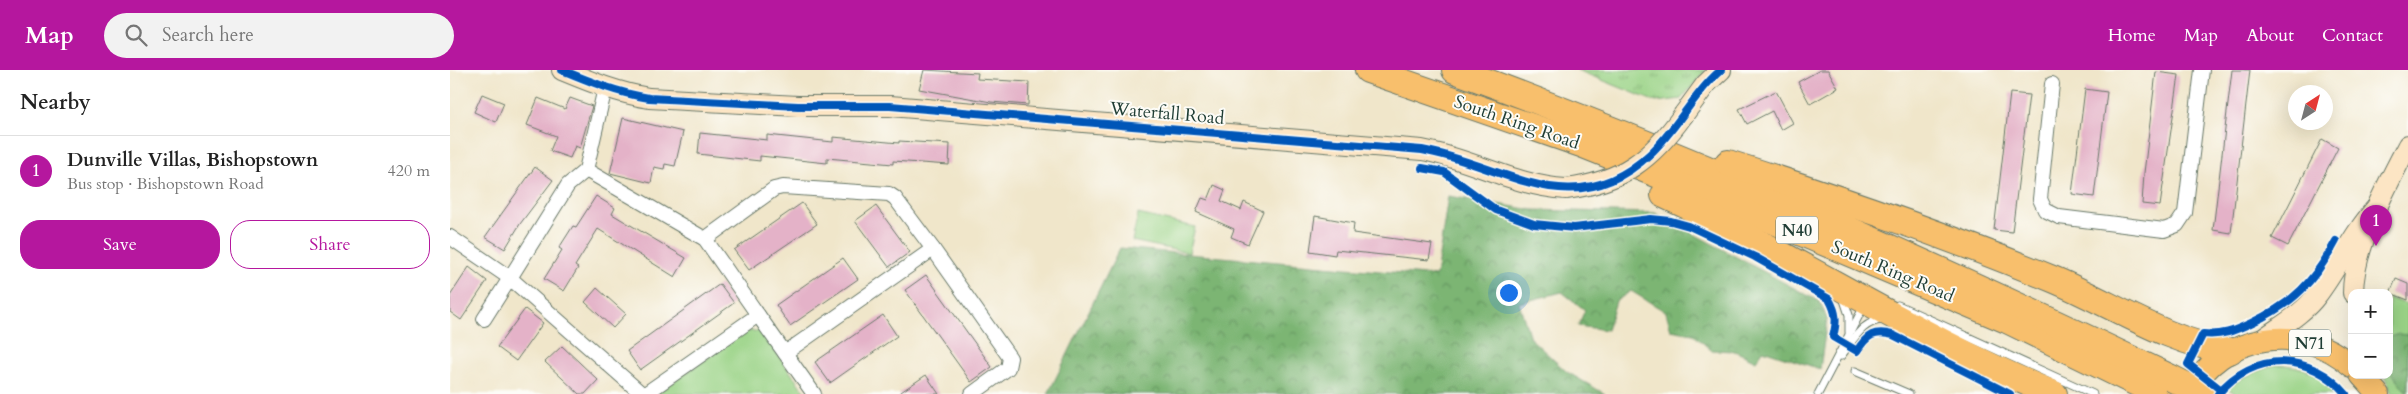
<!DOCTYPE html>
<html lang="en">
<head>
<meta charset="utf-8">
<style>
	:root { --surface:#fff; --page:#f2f2f2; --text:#222; --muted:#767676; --line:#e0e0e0; --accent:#b5179e }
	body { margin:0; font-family:Cardo,serif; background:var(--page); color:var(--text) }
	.controls { position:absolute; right:15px; bottom:15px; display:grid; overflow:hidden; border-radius:10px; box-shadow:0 5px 20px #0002 }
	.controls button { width:45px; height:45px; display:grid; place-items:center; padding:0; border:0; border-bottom:1px solid var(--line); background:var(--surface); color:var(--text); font:25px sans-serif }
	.compass { position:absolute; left:1838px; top:15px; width:45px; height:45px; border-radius:50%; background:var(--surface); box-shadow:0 5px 20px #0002; rotate:36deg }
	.you { position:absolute; left:1058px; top:222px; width:18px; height:18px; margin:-12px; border:4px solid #fff; border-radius:50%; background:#1a73e8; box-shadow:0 0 0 8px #1a73e833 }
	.badge { display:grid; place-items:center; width:32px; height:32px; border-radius:50%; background:var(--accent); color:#fff; font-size:16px; font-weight:700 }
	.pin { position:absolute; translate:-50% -41px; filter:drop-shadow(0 1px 2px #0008) }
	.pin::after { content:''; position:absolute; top:26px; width:18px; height:15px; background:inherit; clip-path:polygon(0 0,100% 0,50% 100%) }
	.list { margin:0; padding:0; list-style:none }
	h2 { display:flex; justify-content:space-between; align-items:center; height:65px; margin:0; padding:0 20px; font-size:21px }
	h2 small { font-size:16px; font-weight:400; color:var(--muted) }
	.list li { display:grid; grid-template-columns:32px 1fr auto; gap:15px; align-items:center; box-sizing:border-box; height:70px; padding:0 20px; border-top:1px solid var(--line) }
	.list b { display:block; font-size:19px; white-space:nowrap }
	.list p { margin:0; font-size:16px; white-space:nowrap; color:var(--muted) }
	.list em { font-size:16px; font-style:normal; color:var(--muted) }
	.actions { display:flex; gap:10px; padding:15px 20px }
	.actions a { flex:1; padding:11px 0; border:1px solid var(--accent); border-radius:20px; text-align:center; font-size:18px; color:var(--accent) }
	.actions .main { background:var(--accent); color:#fff }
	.icon { flex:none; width:28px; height:28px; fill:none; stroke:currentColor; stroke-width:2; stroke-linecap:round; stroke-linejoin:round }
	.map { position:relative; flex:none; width:1958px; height:324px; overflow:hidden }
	header { display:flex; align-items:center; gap:30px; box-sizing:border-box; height:70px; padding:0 25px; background:var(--accent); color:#fff }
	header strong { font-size:24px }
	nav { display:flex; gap:28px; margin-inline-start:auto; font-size:18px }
	.search { width:350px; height:45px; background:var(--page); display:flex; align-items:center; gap:12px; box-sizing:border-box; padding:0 18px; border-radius:28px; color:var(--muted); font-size:19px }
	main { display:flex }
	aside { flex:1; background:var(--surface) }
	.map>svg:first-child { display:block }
	.green { fill:#9ad386; stroke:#5c885d }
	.forest { fill:url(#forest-crowns); stroke:#4d7954 }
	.park { fill:url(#park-tufts); stroke:#5c885d }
	.building { fill:#e4b2c8 }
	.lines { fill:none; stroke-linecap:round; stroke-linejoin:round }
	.lane-casing { stroke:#687868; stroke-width:9 }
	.street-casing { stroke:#687868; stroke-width:16 }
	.secondary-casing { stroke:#687868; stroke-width:22 }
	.primary-casing { stroke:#687868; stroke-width:24 }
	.highway-casing { stroke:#687868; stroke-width:28 }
	.lane { stroke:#fff; stroke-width:7 }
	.street { stroke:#fff; stroke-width:14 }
	.secondary { stroke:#fce5c4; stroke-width:20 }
	.primary { stroke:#f8bf6c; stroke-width:22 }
	.highway { stroke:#f8bf6c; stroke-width:26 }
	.secondary-bridge-casing { stroke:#687868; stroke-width:22; stroke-linecap:butt }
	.highway-bridge-casing { stroke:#687868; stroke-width:28; stroke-linecap:butt }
	.secondary-bridge { stroke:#fce5c4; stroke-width:20 }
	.highway-bridge { stroke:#f8bf6c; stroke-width:26 }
	.cycleway-casing { stroke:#fdfcf7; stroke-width:11 }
	.cycleway { stroke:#0057b8; stroke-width:8 }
	.labels { text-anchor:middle; stroke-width:4; stroke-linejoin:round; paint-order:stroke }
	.shield { fill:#fdfcf7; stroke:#62766e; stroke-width:1 }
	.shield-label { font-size:16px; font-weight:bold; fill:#1f3d34 }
	.street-label { font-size:18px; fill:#1f3d34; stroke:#fdfcf7 }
</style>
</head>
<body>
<header>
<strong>Map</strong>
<div class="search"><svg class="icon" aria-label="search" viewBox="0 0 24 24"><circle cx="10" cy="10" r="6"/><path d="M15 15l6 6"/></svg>Search here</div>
<nav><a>Home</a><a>Map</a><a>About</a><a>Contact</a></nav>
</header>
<main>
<aside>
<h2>Nearby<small></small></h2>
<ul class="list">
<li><span class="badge">1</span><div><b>Dunville Villas, Bishopstown</b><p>Bus stop · Bishopstown Road</p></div><em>420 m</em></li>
</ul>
<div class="actions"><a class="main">Save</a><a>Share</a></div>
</aside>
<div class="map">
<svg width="1958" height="324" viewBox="0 0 1958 324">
	<defs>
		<pattern id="forest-crowns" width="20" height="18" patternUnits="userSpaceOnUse" patternTransform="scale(1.25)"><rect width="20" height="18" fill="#7bb573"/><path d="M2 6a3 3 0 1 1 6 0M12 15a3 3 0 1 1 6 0" fill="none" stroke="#64945f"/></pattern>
		<pattern id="park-tufts" width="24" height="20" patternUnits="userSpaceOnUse" patternTransform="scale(1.25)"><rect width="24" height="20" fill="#9ad386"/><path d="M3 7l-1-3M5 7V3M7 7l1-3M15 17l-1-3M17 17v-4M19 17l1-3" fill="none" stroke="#7dac6e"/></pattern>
	</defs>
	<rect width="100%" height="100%" fill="#fdfcf7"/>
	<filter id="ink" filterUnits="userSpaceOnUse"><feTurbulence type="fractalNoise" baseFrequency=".02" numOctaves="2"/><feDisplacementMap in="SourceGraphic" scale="10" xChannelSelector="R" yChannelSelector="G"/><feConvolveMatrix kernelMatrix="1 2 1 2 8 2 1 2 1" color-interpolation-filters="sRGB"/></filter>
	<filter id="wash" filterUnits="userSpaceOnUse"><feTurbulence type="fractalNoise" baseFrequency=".0096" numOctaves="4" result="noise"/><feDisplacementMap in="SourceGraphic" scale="20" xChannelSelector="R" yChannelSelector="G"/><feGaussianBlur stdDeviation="1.12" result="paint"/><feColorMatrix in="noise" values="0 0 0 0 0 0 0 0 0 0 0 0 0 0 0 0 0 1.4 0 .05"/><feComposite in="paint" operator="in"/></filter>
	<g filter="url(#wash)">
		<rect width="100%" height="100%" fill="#f0e6ca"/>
		<!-- green -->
		<g class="green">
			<path d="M688,144L745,157L739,183L682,171Z"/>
			<path d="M1939,228L1958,235V324H1942L1934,305H1939Z"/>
			<path d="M296,261H311L356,324H206Z"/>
			<path d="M1825,295C1852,294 1874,305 1892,324H1787L1776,318L1794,307Z"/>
		</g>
		<!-- forest -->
		<g class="forest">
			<path d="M998,126L1083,140L1205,143L1370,232L1377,249L1370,299L1313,280L1306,291L1285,281L1261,280L1243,264L1221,260L1216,242L1181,221L1166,231L1157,260L1128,256L1135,240L1112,222L1069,233L1080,268L1117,302L1155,324H598L670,178L986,206Z"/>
			<path d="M1949,264L1958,265V324L1939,299V267Z"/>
		</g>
		<!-- park -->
		<path class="park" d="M1127,0H1256L1231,29L1206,32Z"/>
		<g id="blocks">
			<!-- building -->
			<g class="building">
				<path d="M474,0L528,3L527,9L579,12L578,35L541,32L469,19Z"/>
				<path d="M1370,0H1378L1388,18L1360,34L1348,12Z"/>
				<path d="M1782,0H1800L1781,163L1763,160Z"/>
				<path d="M1706,2L1729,5L1710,136L1692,134L1694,103Z"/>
				<path d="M1635,19L1657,22L1644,127L1622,124Z"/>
				<path d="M1326,21L1343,53L1331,60L1322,41L1297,54L1289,39Z"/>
				<path d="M1560,23L1579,25L1562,162L1544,160Z"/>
				<path d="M32,24L54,33L46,52L24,42Z"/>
				<path d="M88,28L115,39L120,28L142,36L130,78L125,76L120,88L100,81L106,66L77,55Z"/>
				<path d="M173,48L233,62L225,96L215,94L214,99L204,97L201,113L160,103Z"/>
				<path d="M250,63L317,70V65L383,72V67L449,73V71L500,74L499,95L443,91V94L377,88V93L310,86V91L248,84Z"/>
				<path d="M1872,69L1888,78L1838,176L1822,168Z"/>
				<path d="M85,97L103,110L70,154L55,179L35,167Z"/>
				<path d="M764,115L775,120L771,131L791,140L794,132L813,141L798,174L781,167L784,159L746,142L752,128L758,130Z"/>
				<path d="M146,126L165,138L162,144L236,188L225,207L148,159L125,196L128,198L114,221L94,209L112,180L109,178L123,156L126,157Z"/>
				<path d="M352,133L367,154L299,200L284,180Z"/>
				<path d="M426,136L460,182L439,197L405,151Z"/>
				<path d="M865,146L904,153L903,163L982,174L979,190L886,180L885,185L860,181Z"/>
				<path d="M393,188L408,209L340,256L326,235Z"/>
				<path d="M19,197L37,211L11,250L0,242V226Z"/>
				<path d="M476,205L542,297L521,312L455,220Z"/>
				<path d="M1946,209L1958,214V230L1940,223Z"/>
				<path d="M270,214L284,233L190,300L177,281Z"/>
				<path d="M147,218L176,244L163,258L135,232Z"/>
				<path d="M75,239L93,253L66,291L47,277Z"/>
				<path d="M433,245L447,266L380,313L365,292Z"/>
				<path d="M112,276L148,310L135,324H129L95,292Z"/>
				<path d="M476,305L489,324H448Z"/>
			</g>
		</g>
	</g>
	<g filter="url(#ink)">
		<use href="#blocks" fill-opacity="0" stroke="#687868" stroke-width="1"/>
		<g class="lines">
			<!-- lane casing -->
			<g class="lane-casing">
				<g id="lane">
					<path d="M1393,227L1399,245V262"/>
					<path d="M1448,235L1643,324"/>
					<path d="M1391,286C1403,271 1413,249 1435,250"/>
					<path d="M1405,301L1459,324"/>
					<path d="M1368,324L1414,236"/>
				</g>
			</g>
			<!-- street casing -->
			<g class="street-casing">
				<g id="street">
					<path d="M1602,14L1590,129L1595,140L1609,147L1714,160L1727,155L1735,143L1752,0"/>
					<path d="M136,100L255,169L308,245L195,324"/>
					<path d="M0,167L60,208L118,115L136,100L155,18"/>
					<path d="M255,169L324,119L333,117L439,124L445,128L483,179L335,283"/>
					<path d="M483,179L560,288L558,298L522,324"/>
					<path d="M308,245L364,324"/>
					<path d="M34,249L60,208L192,324"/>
				</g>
			</g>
			<!-- secondary casing -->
			<g class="secondary-casing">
				<g id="secondary">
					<path d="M112,0C141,12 168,23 199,28L348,36H440L972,80C1022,89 1065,116 1116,119"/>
					<path d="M1234,44L1256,14L1271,0"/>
					<path d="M1903,223C1903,178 1937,115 1958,75"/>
					<path d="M1813,269C1831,256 1854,243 1867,225C1889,196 1903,163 1928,136"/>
				</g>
			</g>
			<!-- primary casing -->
			<g class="primary-casing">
				<g id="primary">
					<path d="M1911,305L1928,324"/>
					<path d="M1739,324C1770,263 1852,251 1902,296"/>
				</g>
			</g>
			<!-- highway casing -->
			<g class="highway-casing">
				<g id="highway">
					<path d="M918,0L1131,74L1319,149L1557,250L1709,324"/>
					<path d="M1005,0C1248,89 1487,196 1721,308"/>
					<path d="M1278,93C1389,128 1498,166 1605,210C1662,234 1719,273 1780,281"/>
					<path d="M1214,125C1347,186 1469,269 1604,324"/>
				</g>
			</g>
			<!-- lane -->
			<use href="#lane" class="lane"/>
			<!-- street -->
			<use href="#street" class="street"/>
			<!-- secondary -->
			<use href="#secondary" class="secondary"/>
			<!-- primary -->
			<use href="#primary" class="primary"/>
			<!-- highway -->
			<use href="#highway" class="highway"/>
			<!-- secondary-bridge casing -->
			<g class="secondary-bridge-casing">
				<path id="secondary-bridge" d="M1116,119C1172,112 1202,89 1234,44"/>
			</g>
			<!-- highway-bridge casing -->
			<g class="highway-bridge-casing">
				<path id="highway-bridge" d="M1721,308L1753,324"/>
			</g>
			<!-- secondary-bridge -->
			<use href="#secondary-bridge" class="secondary-bridge"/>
			<!-- highway-bridge -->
			<use href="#highway-bridge" class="highway-bridge"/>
			<!-- cycleway casing -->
			<g class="cycleway-casing">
				<g id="cycleway">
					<path d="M112,0C141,12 168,23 199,28L348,36H440L972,80C1054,94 1122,157 1200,84C1227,59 1243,24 1271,0"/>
					<path d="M972,98L994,102L1046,140L1084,154L1124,158L1201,149L1221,151L1239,156L1305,187L1379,229C1387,243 1387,252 1383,267L1407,281C1417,265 1424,260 1443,265L1560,324"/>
					<path d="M1771,320L1738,294L1753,264C1772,266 1784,261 1801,253C1844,233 1864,212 1886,171"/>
					<path d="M1768,324C1803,281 1861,282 1896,324"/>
				</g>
			</g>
			<!-- cycleway -->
			<use href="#cycleway" class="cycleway"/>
		</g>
	</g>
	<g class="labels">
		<!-- shield labels -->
		<g class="shield">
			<rect x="1326" y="146.5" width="42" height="27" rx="4"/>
			<rect x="1839" y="259.5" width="42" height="27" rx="4"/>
		</g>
		<g class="shield-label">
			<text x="1347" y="166">N40</text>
			<text x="1860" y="279">N71</text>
		</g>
		<!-- street labels -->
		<g class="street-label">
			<text transform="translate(717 43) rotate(5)" y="6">Waterfall Road</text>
			<text transform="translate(1067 52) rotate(19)" y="6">South Ring Road</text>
			<text transform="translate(1443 201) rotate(23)" y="6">South Ring Road</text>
		</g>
	</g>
</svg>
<div class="controls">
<button>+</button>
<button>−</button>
</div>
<svg class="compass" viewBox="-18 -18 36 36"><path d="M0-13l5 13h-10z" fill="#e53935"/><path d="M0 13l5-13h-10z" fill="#767676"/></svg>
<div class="you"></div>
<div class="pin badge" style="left:1926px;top:176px">1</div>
</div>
</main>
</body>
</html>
